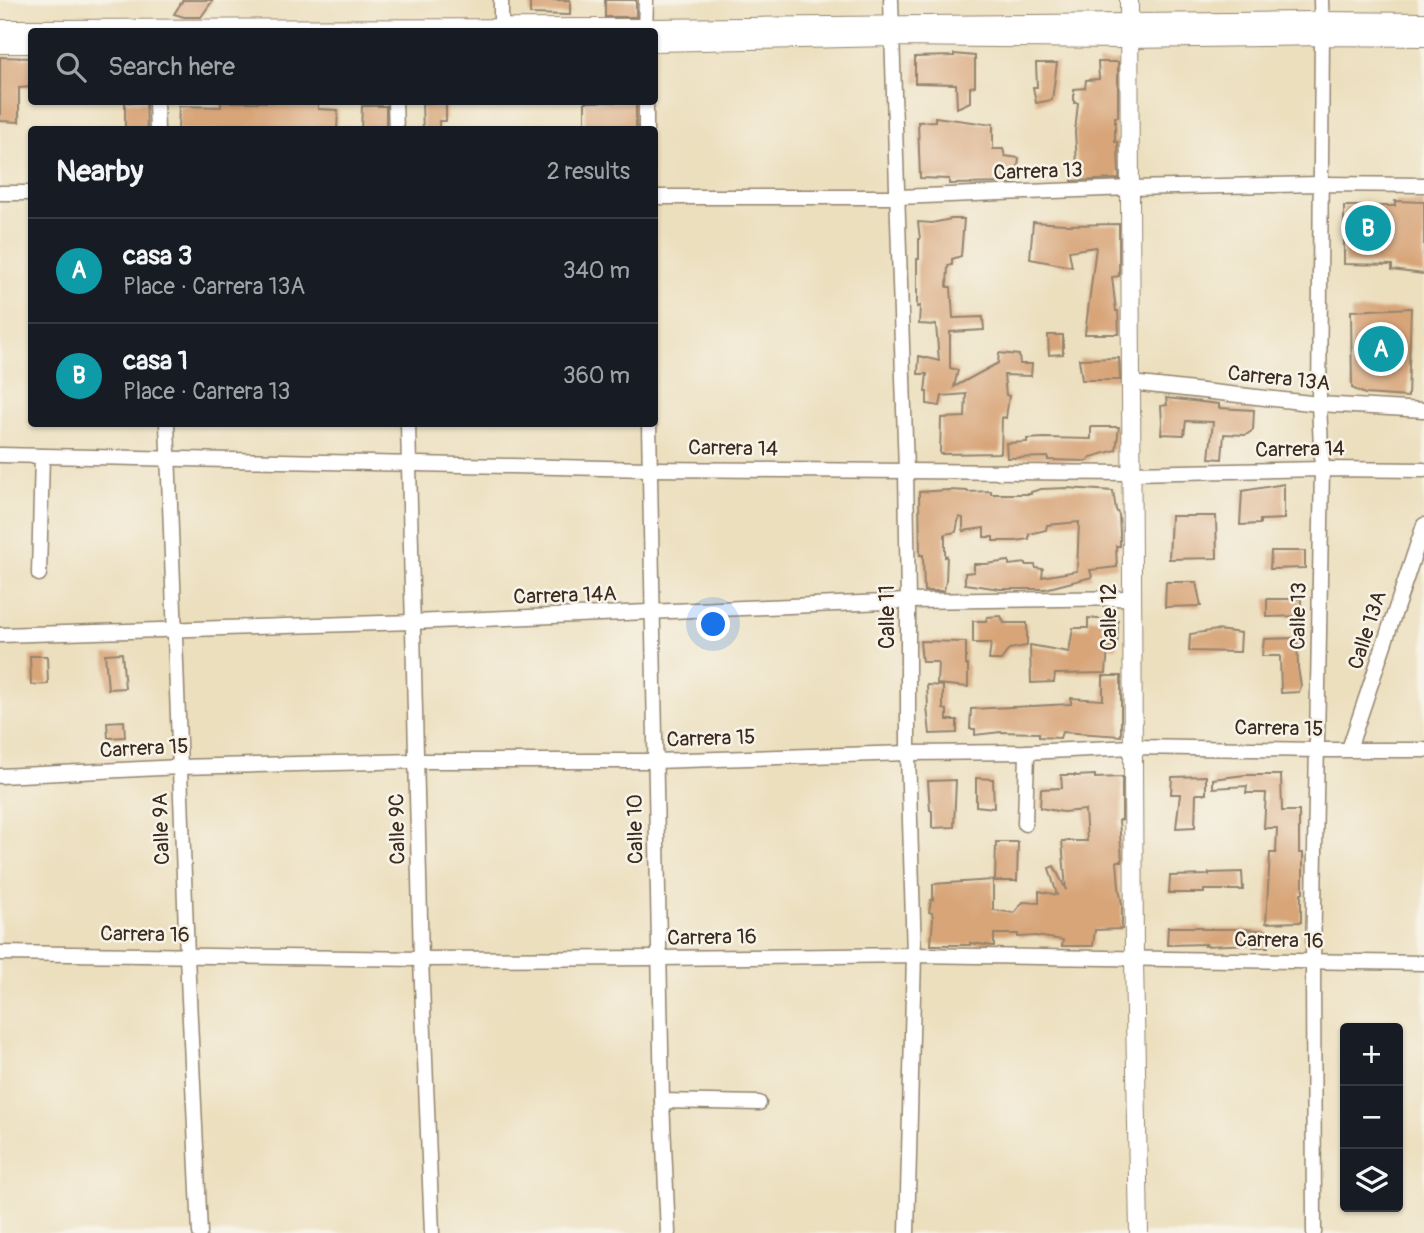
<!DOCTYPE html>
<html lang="en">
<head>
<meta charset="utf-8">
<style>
	:root { --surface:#171b24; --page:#20242c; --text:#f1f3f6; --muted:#9ea1a6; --line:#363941; --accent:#1f6fb2 }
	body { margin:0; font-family:Pangolin,sans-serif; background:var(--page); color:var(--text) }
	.controls { position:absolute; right:21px; bottom:21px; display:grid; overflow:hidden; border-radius:7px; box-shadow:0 2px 5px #0004 }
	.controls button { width:63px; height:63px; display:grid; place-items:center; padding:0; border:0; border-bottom:2px solid var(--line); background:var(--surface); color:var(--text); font:35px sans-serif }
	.you { position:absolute; left:714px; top:625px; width:24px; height:24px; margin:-18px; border:5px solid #fff; border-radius:50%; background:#1a73e8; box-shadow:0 0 0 10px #1a73e833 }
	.badge { display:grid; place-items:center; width:46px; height:46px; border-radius:50%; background:var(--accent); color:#fff; font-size:23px; font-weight:700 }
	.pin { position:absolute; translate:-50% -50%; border:4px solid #fff; box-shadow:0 2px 7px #0006 }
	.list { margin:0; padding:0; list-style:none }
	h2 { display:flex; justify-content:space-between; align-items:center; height:91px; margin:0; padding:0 28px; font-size:30px }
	h2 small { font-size:23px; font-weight:400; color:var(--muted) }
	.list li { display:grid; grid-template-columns:46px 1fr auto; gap:21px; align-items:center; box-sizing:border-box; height:105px; padding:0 28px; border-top:2px solid var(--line) }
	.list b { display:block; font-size:26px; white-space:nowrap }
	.list p { margin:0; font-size:23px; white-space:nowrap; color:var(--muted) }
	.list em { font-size:23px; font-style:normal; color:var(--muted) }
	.icon { flex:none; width:38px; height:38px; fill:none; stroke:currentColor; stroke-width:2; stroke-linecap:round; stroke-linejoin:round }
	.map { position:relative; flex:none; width:1424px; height:1233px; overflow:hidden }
	.search { position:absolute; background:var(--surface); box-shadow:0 2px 5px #0004; left:28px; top:28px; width:630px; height:77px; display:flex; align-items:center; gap:18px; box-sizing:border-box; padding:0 24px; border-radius:7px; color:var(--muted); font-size:26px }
	.panel { position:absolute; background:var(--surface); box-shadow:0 2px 5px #0004; left:28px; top:126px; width:630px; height:301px; border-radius:7px }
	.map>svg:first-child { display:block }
	.building { fill:#d8a579 }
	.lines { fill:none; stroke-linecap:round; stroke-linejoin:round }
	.minor-casing { stroke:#94846e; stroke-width:17 }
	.tertiary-casing { stroke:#94846e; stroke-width:20 }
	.minor { stroke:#fff; stroke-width:14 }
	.tertiary { stroke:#fff; stroke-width:18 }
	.labels { text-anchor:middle; stroke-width:5; stroke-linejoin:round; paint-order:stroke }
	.street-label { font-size:21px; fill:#3b2a1e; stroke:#f7f3e8 }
</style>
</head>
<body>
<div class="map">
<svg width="1424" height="1233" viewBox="0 0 1424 1233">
	<rect width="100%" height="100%" fill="#f7f3e8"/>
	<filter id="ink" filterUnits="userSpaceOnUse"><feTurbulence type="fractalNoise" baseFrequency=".0143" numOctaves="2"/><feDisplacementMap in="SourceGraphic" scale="14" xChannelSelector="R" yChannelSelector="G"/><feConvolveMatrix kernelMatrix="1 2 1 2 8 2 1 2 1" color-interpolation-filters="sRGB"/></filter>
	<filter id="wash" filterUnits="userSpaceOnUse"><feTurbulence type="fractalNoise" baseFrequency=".00686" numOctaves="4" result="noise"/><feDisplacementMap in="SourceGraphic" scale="28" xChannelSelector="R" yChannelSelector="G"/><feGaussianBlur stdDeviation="1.57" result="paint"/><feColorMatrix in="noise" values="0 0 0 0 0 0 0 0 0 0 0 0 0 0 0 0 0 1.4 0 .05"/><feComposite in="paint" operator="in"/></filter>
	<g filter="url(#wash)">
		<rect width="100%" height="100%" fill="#ecdfbe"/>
		<g id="blocks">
			<!-- building -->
			<g class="building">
				<path d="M183,0H213L201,17H184L174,14Z"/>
				<path d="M530,0H570V15L530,14Z"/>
				<rect x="605" y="0" width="31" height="17"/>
				<path d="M954,54L975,56V86L970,87V102L957,108L956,84L915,83V57L954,56Z"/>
				<path d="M0,57L32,58V87L19,88V122L0,121Z"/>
				<path d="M1098,62H1118V117H1115V142H1118L1119,179L1072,181L1073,166L1077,165L1075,132L1078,103H1074V89L1085,88L1086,80L1099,79Z"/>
				<path d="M1036,63H1057L1052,100L1036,103L1033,87H1037Z"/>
				<path d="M125,102H146L147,130H125Z"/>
				<path d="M221,102H318V109L338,110L337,130H178L179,106L221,107Z"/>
				<path d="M446,102V121H439V130H423L422,103Z"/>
				<rect x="585" y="102" width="51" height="28"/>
				<path d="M362,106H386V130H361Z"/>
				<path d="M935,117L987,124L993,123V149H1003L1005,156L1019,158L1016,183L949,184V179L920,178L918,122L935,121Z"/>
				<path d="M1395,201L1424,202V274L1392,270V265L1344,264V206H1395Z"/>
				<path d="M951,219H964L961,256L952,259V265L948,266L947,287H951L953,318L983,317L984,330L950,332V368L958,370L954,387L998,363L999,353L1019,355L1020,364H1032L1031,376L1004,375L1006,395L1009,396L1006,418L1002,417L1001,453L940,454L941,418L965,417L966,394L942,396L940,406L927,404V392H925L927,374H918L919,356L939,361L936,325L919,324L920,306L917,307V259H919V239H920L918,222L932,223Z"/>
				<path d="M1033,222L1065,224L1066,225L1119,224V276L1112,277L1116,311H1118L1119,334H1085L1096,247L1069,251L1072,267L1030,259Z"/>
				<path d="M1411,308L1408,397L1365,394L1352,388L1351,311Z"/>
				<path d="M1048,335H1063V354L1049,355Z"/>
				<path d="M1119,358L1120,380H1082L1079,359Z"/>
				<path d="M1166,398L1219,404V408L1254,410L1253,430L1246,435L1224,434L1222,459L1209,458L1213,422L1186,421L1184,435L1161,434L1162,422L1161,406L1167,405Z"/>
				<path d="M1091,427H1119L1116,450L1091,457L1088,461L1048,460V457L1007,458L1006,443L1027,442V439L1044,438L1091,439Z"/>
				<path d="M1284,484V519L1260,520V524L1240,525L1242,491Z"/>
				<path d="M1067,488L1113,491L1116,510L1119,515L1120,534V546H1116L1117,567L1090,570L1092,577L1045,589H1000L965,584V573L974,572V564H986L1009,561V565L1026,563V565H1035L1036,568L1043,569L1042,577L1077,571L1079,522L1047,525L1046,530L1029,534V539L1016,541H993V537H984V528L963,531V518L959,517L956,532L945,534V557L947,556L946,581L944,591H924L923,555H920L919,492L948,490L968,491V492L991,491V494H1031V492L1041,489Z"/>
				<path d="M1171,516H1216L1217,558L1169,559Z"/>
				<path d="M1271,551H1305V568L1270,569Z"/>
				<path d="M1166,582H1196L1201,606L1165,607Z"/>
				<path d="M1267,599H1301V616L1267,617Z"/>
				<path d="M1001,616L1004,623H1027V646L1009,649L1001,660H989L991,643H973V621H986L987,617Z"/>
				<path d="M1088,618L1118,621L1117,648L1108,647L1106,673L1055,674L1054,682L1031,683L1030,645L1069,652L1073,628H1088Z"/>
				<path d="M1217,630L1241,633L1240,652L1189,651L1190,634Z"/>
				<path d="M1297,638L1298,668L1301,686L1299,692L1281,693L1280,656H1262L1264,639Z"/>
				<path d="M920,641L966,642V665H968V687L937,684L938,662H922Z"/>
				<path d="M122,653L125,688L108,689L105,654Z"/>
				<path d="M30,656H47L48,684L31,685Z"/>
				<path d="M1103,676H1121V736L1062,732L1060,738L1039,737V733L1001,732L975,735V729H970L971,709L1071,704V698L1103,700Z"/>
				<path d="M927,685L943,686V709L947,710V720H957V733L930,734L927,707H928Z"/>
				<path d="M124,721L125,737L108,738L107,722Z"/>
				<path d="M1061,775H1075V776L1095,775V778L1122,777V820H1119L1122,861H1117L1119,887L1122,904V929L1095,930L1093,946H1062L1063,940L1036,936L1018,937V934H994V946L970,943V945H931L933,917L932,913L929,912L931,900H933V884L993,880V910L1014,913L1023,902L1039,903V891L1057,895L1049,868L1054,866L1066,890L1062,841H1087L1085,810L1063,812L1040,808L1041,789L1062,788Z"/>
				<path d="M1245,775H1281L1282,811H1299V853H1303V893H1301V922L1266,923L1270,853H1276L1277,828H1264L1266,793H1246L1247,786L1213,788V779Z"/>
				<path d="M1206,776V794H1196L1195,827L1176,828L1180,794H1171L1172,777Z"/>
				<path d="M976,778L993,779L994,808L976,806Z"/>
				<path d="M956,780L954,827L932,828V811L930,810L928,781Z"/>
				<path d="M996,842H1018L1017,881H995Z"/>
				<path d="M1242,872L1243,890H1204V893H1169L1170,876L1209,875V873Z"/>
				<path d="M1168,927H1201L1202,929H1244L1268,931V947H1253V944L1205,946L1206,944L1167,945Z"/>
			</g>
		</g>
	</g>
	<g filter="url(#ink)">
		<use href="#blocks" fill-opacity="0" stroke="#94846e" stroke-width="2"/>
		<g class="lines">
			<!-- minor casing -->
			<g class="minor-casing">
				<g id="minor">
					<path d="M891,0L906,471L908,601V753L914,955L907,1233"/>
					<path d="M501,32V0"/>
					<path d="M645,32L646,0"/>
					<path d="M156,102L157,130"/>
					<path d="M395,102L396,130"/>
					<path d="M646,102V130"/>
					<path d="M0,193H32"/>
					<path d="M654,197H898L1130,188L1320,184L1424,185"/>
					<path d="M1131,383L1319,404L1424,410"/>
					<path d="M167,424L187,956L200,1233"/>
					<path d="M408,424L421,959L432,1233"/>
					<path d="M649,424L662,1101L668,1233"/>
					<path d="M0,455L649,469L906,471L1131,473L1322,469L1424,470"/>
					<path d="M39,574L42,456"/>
					<path d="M0,635L413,622L908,601L1132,598"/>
					<path d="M1349,749L1424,525"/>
					<path d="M0,776L180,767L417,761H655L908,753L1027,752L1133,747L1317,750H1424"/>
					<path d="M1025,824L1027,752"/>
					<path d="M0,953L421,959L659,958L914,955L1424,963"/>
					<path d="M662,1101L759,1103"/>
					<path d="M1314,1233L1313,961L1322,469L1319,404L1322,36L1321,0"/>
				</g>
			</g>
			<!-- tertiary casing -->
			<g class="tertiary-casing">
				<g id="tertiary">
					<path d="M1129,0L1134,959L1139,1233"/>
					<path d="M0,29L645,28L1321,21L1424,22"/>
					<path d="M654,42L891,37L1129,39L1322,36L1424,37"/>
					<path d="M0,44H32"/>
				</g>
			</g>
			<!-- minor -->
			<use href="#minor" class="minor"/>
			<!-- tertiary -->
			<use href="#tertiary" class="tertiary"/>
		</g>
	</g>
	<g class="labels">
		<!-- street labels -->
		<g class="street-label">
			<text transform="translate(1038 171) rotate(-2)" y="7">Carrera 13</text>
			<text transform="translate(1279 378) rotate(6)" y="7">Carrera 13A</text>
			<text transform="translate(733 448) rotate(1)" y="7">Carrera 14</text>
			<text transform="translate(1300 449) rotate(-1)" y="7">Carrera 14</text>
			<text transform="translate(565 595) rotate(-2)" y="7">Carrera 14A</text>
			<text transform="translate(1298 616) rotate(-89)" y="7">Calle 13</text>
			<text transform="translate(887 617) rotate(-90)" y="7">Calle 11</text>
			<text transform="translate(1109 617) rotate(-90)" y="7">Calle 12</text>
			<text transform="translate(1367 630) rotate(-72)" y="7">Calle 13A</text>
			<text transform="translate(1279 728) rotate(1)" y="7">Carrera 15</text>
			<text transform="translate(711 738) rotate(-2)" y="7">Carrera 15</text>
			<text transform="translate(144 748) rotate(-3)" y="7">Carrera 15</text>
			<text transform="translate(161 829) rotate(-92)" y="7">Calle 9A</text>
			<text transform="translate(397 829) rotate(-91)" y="7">Calle 9C</text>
			<text transform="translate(635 829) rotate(-91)" y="7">Calle 10</text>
			<text transform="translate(145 934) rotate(1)" y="7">Carrera 16</text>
			<text transform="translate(712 937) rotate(-1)" y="7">Carrera 16</text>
			<text transform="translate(1279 940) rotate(1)" y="7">Carrera 16</text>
		</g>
	</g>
</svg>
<div class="controls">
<button>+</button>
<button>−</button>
<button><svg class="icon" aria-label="layers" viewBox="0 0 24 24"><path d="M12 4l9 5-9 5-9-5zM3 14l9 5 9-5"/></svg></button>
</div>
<div class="you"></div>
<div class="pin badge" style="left:1381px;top:349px;background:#0f9aa8">A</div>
<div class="pin badge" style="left:1368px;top:228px;background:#0f9aa8">B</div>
<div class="search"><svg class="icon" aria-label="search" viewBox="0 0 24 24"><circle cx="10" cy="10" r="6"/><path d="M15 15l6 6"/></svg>Search here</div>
<section class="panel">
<h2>Nearby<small>2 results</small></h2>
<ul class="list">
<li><span class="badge" style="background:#0f9aa8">A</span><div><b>casa 3</b><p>Place · Carrera 13A</p></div><em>340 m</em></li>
<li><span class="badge" style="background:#0f9aa8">B</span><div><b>casa 1</b><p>Place · Carrera 13</p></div><em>360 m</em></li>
</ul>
</section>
</div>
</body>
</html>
